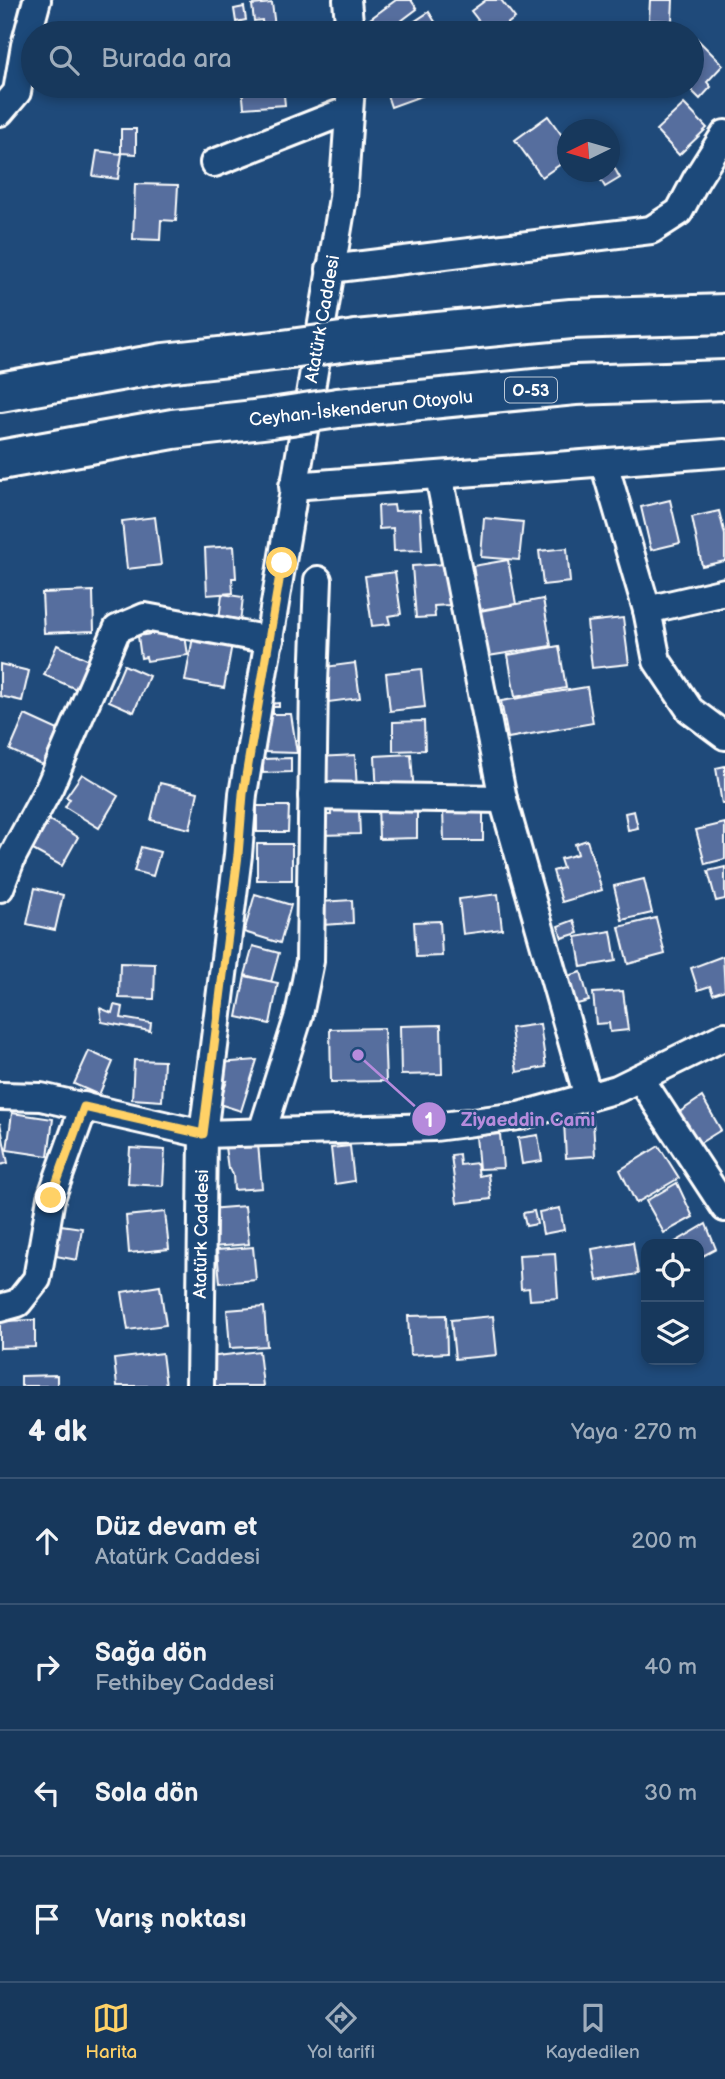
<!DOCTYPE html>
<html lang="tr">
<head>
<meta charset="utf-8">
<style>
	:root { --surface:#17385c; --page:#203f62; --text:#f1f3f6; --muted:#9eacbb; --line:#365272; --accent:#ffd166 }
	body { margin:0; font-family:"Balsamiq Sans",sans-serif; background:var(--page); color:var(--text) }
	.controls { position:absolute; right:21px; bottom:21px; display:grid; overflow:hidden; border-radius:14px; box-shadow:0 4px 10px #0003 }
	.controls button { width:63px; height:63px; display:grid; place-items:center; padding:0; border:0; border-bottom:2px solid var(--line); background:var(--surface); color:var(--text); font:35px sans-serif }
	.compass { position:absolute; left:557px; top:119px; width:63px; height:63px; border-radius:50%; background:var(--surface); box-shadow:0 4px 10px #0003; rotate:265deg }
	.stop { position:absolute; width:21px; height:21px; margin:-16px; border:5px solid #ffd166; border-radius:50%; background:#fff }
	.stop.end { background:#ffd166; border-color:#fff; box-shadow:0 2px 7px #0008 }
	.list { margin:0; padding:0; list-style:none }
	h2 { display:flex; justify-content:space-between; align-items:center; height:91px; margin:0; padding:0 28px; font-size:30px }
	h2 small { font-size:23px; font-weight:400; color:var(--muted) }
	.list li { display:grid; grid-template-columns:46px 1fr auto; gap:21px; align-items:center; box-sizing:border-box; height:126px; padding:0 28px; border-top:2px solid var(--line) }
	.list b { display:block; font-size:26px; white-space:nowrap }
	.list p { margin:0; font-size:23px; white-space:nowrap; color:var(--muted) }
	.list em { font-size:23px; font-style:normal; color:var(--muted) }
	.icon { flex:none; width:38px; height:38px; fill:none; stroke:currentColor; stroke-width:2; stroke-linecap:round; stroke-linejoin:round }
	.map { position:relative; flex:none; width:725px; height:1386px; overflow:hidden }
	.search { position:absolute; background:var(--surface); box-shadow:0 4px 10px #0003; left:21px; right:21px; top:21px; height:77px; display:flex; align-items:center; gap:18px; box-sizing:border-box; padding:0 24px; border-radius:38px; color:var(--muted); font-size:26px }
	.sheet { height:595px; background:var(--surface) }
	nav { display:flex; justify-content:space-around; align-items:center; box-sizing:border-box; height:98px; border-top:2px solid var(--line); background:var(--surface); font-size:19px; color:var(--muted) }
	nav a { display:grid; justify-items:center; gap:4px }
	nav .on { color:var(--accent) }
	.map>svg:first-child { display:block }
	.building { fill:#576e9e; stroke:#fff; stroke-width:2 }
	.lines { fill:none; stroke-linecap:round; stroke-linejoin:round }
	.minor-casing { stroke:#fff; stroke-width:32 }
	.highway-casing { stroke:#fff; stroke-width:44 }
	.minor { stroke:#1f4a7a; stroke-width:26 }
	.highway { stroke:#1f4a7a; stroke-width:38 }
	.highway-bridge-casing { stroke:#fff; stroke-width:44; stroke-linecap:butt }
	.highway-bridge { stroke:#1f4a7a; stroke-width:38 }
	.route { stroke:#ffd166; stroke-width:9 }
	.labels { text-anchor:middle; stroke-width:5; stroke-linejoin:round; paint-order:stroke }
	.shield { fill:#1f4a7a; stroke:#bcc9d7; stroke-width:2 }
	.shield-label { font-size:16px; font-weight:bold; fill:#fff }
	.street-label { font-size:18px; fill:#fff; stroke:#1f4a7a }
	.leader { fill:none; stroke:#b68bdc; stroke-width:2.5 }
	.callout-dot { fill:#b68bdc; stroke:#1f4a7a; stroke-width:2.5 }
	.mark-label { font-size:21px; text-anchor:middle; font-weight:bold; fill:#fff }
	.callout-label { font-size:19px; text-anchor:middle; font-weight:bold; fill:#b68bdc; stroke:#1f4a7a; stroke-width:5; stroke-linejoin:round; paint-order:stroke }
</style>
</head>
<body>
<div class="map">
<svg width="725" height="1386" viewBox="0 0 725 1386">
	<rect width="100%" height="100%" fill="#1f4a7a"/>
	<filter id="ink" filterUnits="userSpaceOnUse"><feTurbulence type="fractalNoise" baseFrequency=".0143" numOctaves="2"/><feDisplacementMap in="SourceGraphic" scale="14" xChannelSelector="R" yChannelSelector="G"/><feConvolveMatrix kernelMatrix="1 2 1 2 8 2 1 2 1" color-interpolation-filters="sRGB"/></filter>
	<g filter="url(#ink)">
		<!-- building -->
		<g class="building">
			<path d="M396,0H411L417,9L385,33H381L370,19Z"/>
			<path d="M486,0H501L515,18L495,33H488L471,11Z"/>
			<path d="M650,0H673L672,21L649,20Z"/>
			<path d="M272,3L275,27L263,29L262,20L254,21L252,5Z"/>
			<path d="M244,7L246,20L236,22L234,9Z"/>
			<path d="M429,12L442,33H402L400,31Z"/>
			<path d="M692,34L723,65L707,82L711,87L700,99L687,86H692Z"/>
			<path d="M242,86H283L285,105L244,108Z"/>
			<path d="M384,86H424L427,94L391,107Z"/>
			<path d="M684,104L707,128L679,155L656,130Z"/>
			<path d="M548,116L568,144V159L542,177L515,140Z"/>
			<path d="M121,129H136V154L121,153Z"/>
			<path d="M97,151L122,154L118,179L93,176Z"/>
			<path d="M610,160L620,178L605,187L596,172H610Z"/>
			<path d="M135,184L178,185L176,221L161,220L160,240L133,239Z"/>
			<path d="M670,500L680,543L651,550L641,507Z"/>
			<path d="M394,505L395,511L420,510L422,550L394,551L393,528L379,529L378,506Z"/>
			<path d="M719,511L725,535V561L702,566L692,517Z"/>
			<path d="M155,517L161,565L127,569L122,521Z"/>
			<path d="M484,518L523,522L519,560L481,557Z"/>
			<path d="M234,546L236,578H232L233,593L207,595L205,548Z"/>
			<path d="M567,548L570,582L543,585L539,551Z"/>
			<path d="M508,560L516,604L480,610L473,566Z"/>
			<path d="M446,564L449,605L434,606L435,617L416,618L412,566Z"/>
			<path d="M395,572L401,614L388,616L390,624L372,626L365,576Z"/>
			<path d="M93,591L94,631L44,633L42,593Z"/>
			<path d="M222,594L243,597L240,623L219,621Z"/>
			<path d="M543,599L551,646L488,656L480,611Z"/>
			<path d="M623,618L629,664L592,668L587,622Z"/>
			<path d="M184,629L188,655L147,661L146,657L141,658L138,636Z"/>
			<path d="M193,637L232,644L224,688L185,681Z"/>
			<path d="M57,645L89,660L76,689L44,675Z"/>
			<path d="M559,646L566,688L515,697L508,655Z"/>
			<path d="M355,663L360,698L321,703L317,668Z"/>
			<path d="M0,664L29,671L22,701L0,696Z"/>
			<path d="M124,665L149,676L134,712L109,701Z"/>
			<path d="M421,669L425,707L390,711L386,673Z"/>
			<path d="M587,687L593,723L508,738L501,701Z"/>
			<path d="M279,703V707H273V714H291L297,753L263,752L268,704Z"/>
			<path d="M25,715L58,730L43,765L10,750Z"/>
			<path d="M424,721L425,750L393,751V722Z"/>
			<path d="M411,754L414,794L377,796L375,756Z"/>
			<path d="M355,755L357,790L320,792L318,757Z"/>
			<path d="M291,758V772L263,773V759Z"/>
			<path d="M725,766V804H722L716,768Z"/>
			<path d="M82,774L118,796L99,828L65,807L70,799L66,797Z"/>
			<path d="M160,783L198,792L190,829L151,820Z"/>
			<path d="M354,799L355,811H359L360,834L320,835L319,815H331L330,800Z"/>
			<path d="M417,800V838L379,839L378,801Z"/>
			<path d="M257,806H289L288,832H257Z"/>
			<path d="M443,810H483V841H444Z"/>
			<path d="M634,811L638,828L628,830L625,813Z"/>
			<path d="M49,820L78,837L62,866L33,850Z"/>
			<path d="M725,823V859L705,864L696,830Z"/>
			<path d="M587,840L602,890L562,902L553,871L563,868L560,859L578,854L575,844Z"/>
			<rect x="257" y="844" width="35" height="36"/>
			<path d="M141,847L160,852L153,876L134,871Z"/>
			<path d="M725,867V899L716,901L708,871Z"/>
			<path d="M644,879L652,913L622,920L614,886Z"/>
			<path d="M35,888L63,895L55,930L27,924Z"/>
			<path d="M255,894L291,905L280,943L244,932Z"/>
			<path d="M498,894L502,929L463,934L459,899Z"/>
			<path d="M352,900L353,923L322,925L320,902Z"/>
			<path d="M656,918L665,954L628,964L619,927Z"/>
			<path d="M574,920L578,933L562,938L558,926Z"/>
			<path d="M440,921L442,956L416,957L414,922Z"/>
			<path d="M611,931L616,961L581,967L576,937Z"/>
			<path d="M253,946L279,953L271,982L245,975Z"/>
			<path d="M723,956L725,990L713,994L710,986L698,990L691,968Z"/>
			<path d="M120,963L155,964L154,999L119,998Z"/>
			<path d="M581,972L589,1001L573,1005L565,977Z"/>
			<path d="M245,976L278,983L270,1024L237,1017Z"/>
			<path d="M623,991L628,1030L610,1032L609,1023L596,1024L593,993Z"/>
			<path d="M114,1005L123,1007L121,1018L151,1023L150,1031L102,1022L100,1008L112,1013Z"/>
			<path d="M540,1024L546,1067L517,1072L511,1028Z"/>
			<path d="M441,1025L442,1074L401,1075L400,1026Z"/>
			<path d="M384,1028L386,1081L331,1082L330,1029Z"/>
			<path d="M89,1051L113,1062L99,1095L74,1084Z"/>
			<path d="M134,1060L164,1061L162,1101L132,1099Z"/>
			<path d="M257,1060L241,1111L219,1104L227,1081L220,1082L219,1063Z"/>
			<path d="M702,1097L721,1130L692,1148L672,1117Z"/>
			<path d="M12,1113L53,1119L48,1156L7,1150Z"/>
			<path d="M593,1120L595,1156L566,1158L564,1122Z"/>
			<path d="M0,1123L8,1163L0,1165Z"/>
			<path d="M500,1134L503,1168L479,1169L476,1136Z"/>
			<path d="M538,1135L542,1161L522,1164L518,1138Z"/>
			<path d="M258,1144L262,1188L234,1190L233,1175L230,1168L228,1169L225,1147Z"/>
			<path d="M350,1146L354,1181L335,1184L331,1148Z"/>
			<path d="M659,1146L679,1178L636,1203L620,1170Z"/>
			<path d="M130,1148L165,1150L163,1186L128,1184Z"/>
			<path d="M459,1154L460,1165L477,1163L479,1176L488,1174L491,1199L457,1203L451,1155Z"/>
			<path d="M677,1183L693,1217L664,1233L646,1201Z"/>
			<path d="M245,1206L249,1244L212,1247L208,1209Z"/>
			<path d="M560,1208L564,1230L543,1234L539,1212Z"/>
			<path d="M534,1211L537,1224L526,1226L523,1213Z"/>
			<path d="M165,1212L169,1249L129,1253L126,1216Z"/>
			<path d="M706,1224L716,1249L699,1258V1244H672Z"/>
			<path d="M61,1225L82,1228L77,1260L56,1256Z"/>
			<path d="M633,1242L638,1274L597,1281L592,1249Z"/>
			<path d="M253,1247L256,1280L220,1283L217,1250Z"/>
			<path d="M555,1253L558,1298L530,1300L529,1288L521,1289L519,1255Z"/>
			<path d="M160,1286L166,1325L128,1330L122,1292Z"/>
			<path d="M264,1307L267,1346L230,1348L227,1310Z"/>
			<path d="M446,1315L447,1353L410,1355L408,1316Z"/>
			<path d="M493,1316L497,1355L455,1359L451,1320Z"/>
			<path d="M35,1320V1347L0,1348V1321Z"/>
			<path d="M259,1351L263,1386H212L209,1357Z"/>
			<path d="M162,1353L166,1386H117L114,1359Z"/>
			<path d="M57,1375V1386H21V1376Z"/>
		</g>
		<g class="lines">
			<!-- minor casing -->
			<g class="minor-casing">
				<g id="minor">
					<path d="M347,0L350,33"/>
					<path d="M0,112L17,92L25,45L37,0"/>
					<path d="M214,163L349,110"/>
					<path d="M330,269L651,230L679,212L696,180L725,134"/>
					<path d="M604,463L647,610L657,661L690,710L725,736"/>
					<path d="M439,476L503,799L588,1097"/>
					<path d="M293,486L725,453"/>
					<path d="M647,610L725,592"/>
					<path d="M312,796L503,799"/>
					<path d="M0,888L12,857L50,786L117,629L145,617L270,640"/>
					<path d="M640,1078L725,1208"/>
					<path d="M0,1096L41,1097L203,1134L435,1127L519,1116L617,1089L725,1036"/>
					<path d="M262,1132L299,1015L310,961L314,683L318,580"/>
					<path d="M0,1308L18,1303L37,1279L51,1198L84,1106"/>
					<path d="M200,1386L203,1134L238,855L243,794L343,198L351,86"/>
				</g>
			</g>
			<!-- highway casing -->
			<g class="highway-casing">
				<g id="highway">
					<path d="M356,340L571,319L725,314"/>
					<path d="M0,392L164,363L283,350"/>
					<path d="M338,408L575,385L725,380"/>
					<path d="M0,460L173,429L271,418"/>
				</g>
			</g>
			<!-- minor -->
			<use href="#minor" class="minor"/>
			<!-- highway -->
			<use href="#highway" class="highway"/>
			<!-- highway-bridge casing -->
			<g class="highway-bridge-casing">
				<g id="highway-bridge">
					<path d="M283,350L356,340"/>
					<path d="M271,418L338,408"/>
				</g>
			</g>
			<!-- highway-bridge -->
			<use href="#highway-bridge" class="highway-bridge"/>
		</g>
	</g>
	<g class="lines" filter="url(#ink)">
		<!-- route -->
		<path class="route" d="M51,1198L84,1107L203,1134L238,855L243,794L282,563"/>
	</g>
	<g class="labels">
		<!-- shield labels -->
		<rect class="shield" x="505" y="377.5" width="52" height="25" rx="5"/>
		<g class="shield-label">
			<text x="531" y="396">O-53</text>
		</g>
		<!-- street labels -->
		<g class="street-label">
			<text transform="translate(322 319) rotate(-80)" y="6">Atatürk Caddesi</text>
			<text transform="translate(361 408) rotate(-6)" y="6">Ceyhan-İskenderun Otoyolu</text>
			<text transform="translate(201 1234) rotate(-89)" y="6">Atatürk Caddesi</text>
		</g>
	</g>
	<!-- callouts -->
	<path class="leader" d="M358 1055L429 1119"/>
	<g class="callout-dot">
		<circle cx="358" cy="1055" r="7"/>
		<circle cx="429" cy="1119" r="18"/>
	</g>
	<g class="mark-label">
		<text x="429" y="1127">1</text>
	</g>
	<g class="callout-label">
		<text x="528" y="1126">Ziyaeddin Cami</text>
	</g>
</svg>
<div class="controls">
<button><svg class="icon" aria-label="locate" viewBox="0 0 24 24"><circle cx="12" cy="12" r="6"/><path d="M12 2v4M12 18v4M2 12h4M18 12h4"/></svg></button>
<button><svg class="icon" aria-label="layers" viewBox="0 0 24 24"><path d="M12 4l9 5-9 5-9-5zM3 14l9 5 9-5"/></svg></button>
</div>
<svg class="compass" viewBox="-18 -18 36 36"><path d="M0-13l5 13h-10z" fill="#e53935"/><path d="M0 13l5-13h-10z" fill="#9eacbb"/></svg>
<div class="stop" style="left:282px;top:563px"></div>
<div class="stop end" style="left:51px;top:1198px"></div>
<div class="search"><svg class="icon" aria-label="search" viewBox="0 0 24 24"><circle cx="10" cy="10" r="6"/><path d="M15 15l6 6"/></svg>Burada ara</div>
</div>
<section class="sheet">
<h2>4 dk<small>Yaya · 270 m</small></h2>
<ul class="list">
<li><svg class="icon" aria-label="ahead" viewBox="0 0 24 24"><path d="M12 20V5M6 11l6-6 6 6"/></svg><div><b>Düz devam et</b><p>Atatürk Caddesi</p></div><em>200 m</em></li>
<li><svg class="icon" aria-label="right" viewBox="0 0 24 24"><path d="M7 20v-9h11M14 6l5 5-5 5"/></svg><div><b>Sağa dön</b><p>Fethibey Caddesi</p></div><em>40 m</em></li>
<li><svg class="icon" aria-label="left" viewBox="0 0 24 24"><path d="M17 20v-9H6M10 6l-5 5 5 5"/></svg><div><b>Sola dön</b></div><em>30 m</em></li>
<li><svg class="icon" aria-label="arrive" viewBox="0 0 24 24"><path d="M6 21V4h12l-3 4 3 4H6"/></svg><div><b>Varış noktası</b></div></li>
</ul>
</section>
<nav>
<a class="on"><svg class="icon" aria-label="map" viewBox="0 0 24 24"><path d="M3 6l6-2 6 2 6-2v14l-6 2-6-2-6 2zM9 4v14M15 6v14"/></svg>Harita</a>
<a><svg class="icon" aria-label="directions" viewBox="0 0 24 24"><path d="M12 3l9 9-9 9-9-9zM9 14v-3h6M13 9l2 2-2 2"/></svg>Yol tarifi</a>
<a><svg class="icon" aria-label="saved" viewBox="0 0 24 24"><path d="M7 4h10v16l-5-4-5 4z"/></svg>Kaydedilen</a>
</nav>
</body>
</html>
